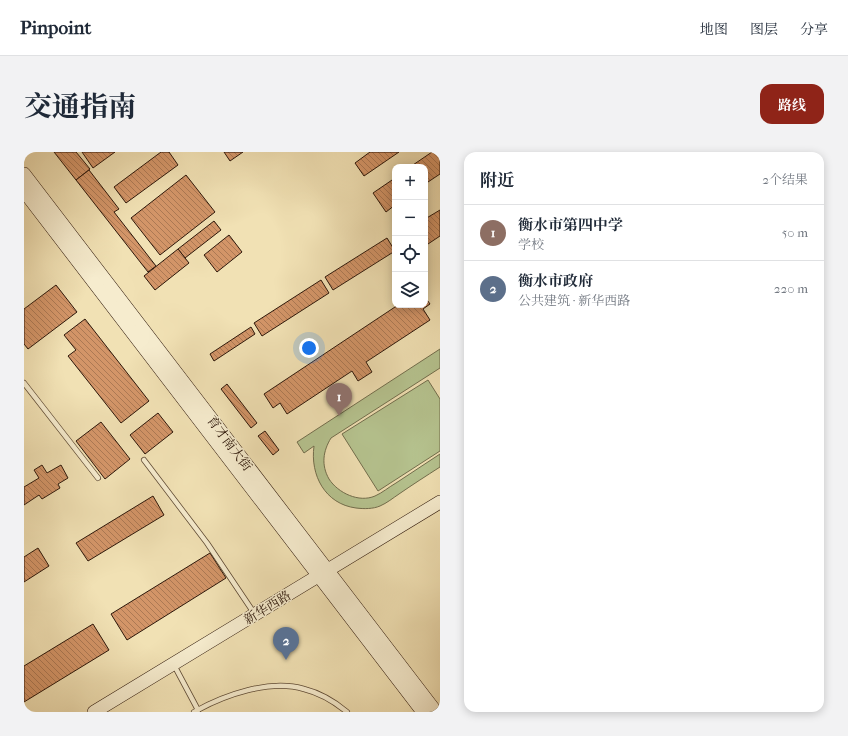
<!DOCTYPE html>
<html lang="zh">
<head>
<meta charset="utf-8">
<style>
	:root { --surface:#fff; --page:#f2f2f3; --text:#1f2937; --muted:#747a83; --line:#e0e1e3; --accent:#8f2418 }
	body { margin:0; font-family:"IM FELL French Canon","Noto Serif SC",serif; background:var(--page); color:var(--text) }
	.controls { position:absolute; right:12px; top:12px; display:grid; overflow:hidden; border-radius:8px; box-shadow:0 2px 10px #0003 }
	.controls button { width:36px; height:36px; display:grid; place-items:center; padding:0; border:0; border-bottom:1px solid var(--line); background:var(--surface); color:var(--text); font:20px sans-serif }
	.you { position:absolute; left:285px; top:196px; width:14px; height:14px; margin:-10px; border:3px solid #fff; border-radius:50%; background:#1a73e8; box-shadow:0 0 0 6px #1a73e833 }
	.badge { display:grid; place-items:center; width:26px; height:26px; border-radius:50%; background:var(--accent); color:#fff; font-size:13px; font-weight:700 }
	.pin { position:absolute; translate:-50% -33px; filter:drop-shadow(0 1px 2px #0008) }
	.pin::after { content:''; position:absolute; top:21px; width:14px; height:12px; background:inherit; clip-path:polygon(0 0,100% 0,50% 100%) }
	.list { margin:0; padding:0; list-style:none }
	h2 { display:flex; justify-content:space-between; align-items:center; height:52px; margin:0; padding:0 16px; font-size:17px }
	h2 small { font-size:13px; font-weight:400; color:var(--muted) }
	.list li { display:grid; grid-template-columns:26px 1fr auto; gap:12px; align-items:center; box-sizing:border-box; height:56px; padding:0 16px; border-top:1px solid var(--line) }
	.list b { display:block; font-size:15px; white-space:nowrap }
	.list p { margin:0; font-size:13px; white-space:nowrap; color:var(--muted) }
	.list em { font-size:13px; font-style:normal; color:var(--muted) }
	.icon { flex:none; width:22px; height:22px; fill:none; stroke:currentColor; stroke-width:2; stroke-linecap:round; stroke-linejoin:round }
	.map { position:relative; flex:none; width:416px; height:560px; overflow:hidden; border-radius:12px }
	header { display:flex; align-items:center; gap:24px; box-sizing:border-box; height:56px; padding:0 20px; background:var(--surface); border-bottom:1px solid var(--line) }
	header strong { font-size:19px }
	nav { display:flex; gap:22px; margin-inline-start:auto; font-size:14px }
	.intro { display:flex; align-items:center; justify-content:space-between; box-sizing:border-box; height:96px; padding:0 24px }
	h1 { margin:0; font-size:28px }
	.button { padding:10px 18px; border-radius:12px; background:var(--accent); color:#fff; font-size:14px; font-weight:700 }
	main { display:flex; gap:24px; padding:0 24px }
	aside { flex:1; background:var(--surface); border-radius:12px; box-shadow:0 2px 10px #0003 }
	.map>svg:first-child { display:block }
	.park { fill:#b6c490; stroke:#726e4d }
	.building { fill:url(#building-back-hatch); stroke:#2d170a }
	.lines { fill:none; stroke-linecap:round; stroke-linejoin:round }
	.lane-casing { stroke:#5e4a34; stroke-width:6 }
	.secondary-casing { stroke:#2d170a; stroke-width:14 }
	.lane { stroke:#f6ecce; stroke-width:4.5 }
	.secondary { stroke:#f6ecce; stroke-width:13 }
	.labels { text-anchor:middle; stroke-width:3; stroke-linejoin:round; paint-order:stroke }
	.street-label { font-size:13px; fill:#2d170a; stroke:#f6ecce }
</style>
</head>
<body>
<header>
<strong>Pinpoint</strong>
<nav><a>地图</a><a>图层</a><a>分享</a></nav>
</header>
<div class="intro"><h1>交通指南</h1><a class="button">路线</a></div>
<main>
<div class="map">
<svg width="416" height="560" viewBox="0 0 416 560">
	<defs>
		<pattern id="building-back-hatch" width="6" height="6" patternUnits="userSpaceOnUse"><rect width="6" height="6" fill="#d39568"/><path d="M-1 5l2 2M0 0l6 6M5-1l2 2" fill="none" stroke="#ac7954"/></pattern>
	</defs>
	<rect width="100%" height="100%" fill="#f1e1b4"/>
	<filter id="stains"><feTurbulence type="fractalNoise" baseFrequency=".005" numOctaves="4"/><feColorMatrix values="0 0 0 0 .2 0 0 0 0 .09 0 0 0 0 .02 0 0 0 .5 -.17"/></filter>
	<radialGradient id="worn" r=".72"><stop offset=".6" stop-color="#630" stop-opacity="0"/><stop offset="1" stop-color="#630" stop-opacity=".3"/></radialGradient>
	<!-- park -->
	<g class="park">
		<path d="M416,197V216L307,286C299,299 297,313 305,327C314,341 335,351 351,344C358,341 365,335 372,331C387,321 401,312 416,302V315C402,324 388,333 375,342C369,346 363,351 356,354C349,357 340,357 332,356C301,352 286,323 290,294L280,301L273,290Z"/>
		<path d="M404,228L416,247V299L354,339L318,282Z"/>
	</g>
	<!-- building -->
	<g class="building">
		<path d="M30,0H52L66,17L52,28Z"/>
		<path d="M58,0H91L69,16Z"/>
		<path d="M137,0H145L154,13L102,51L90,35Z"/>
		<path d="M200,0H219L206,9Z"/>
		<path d="M346,0H375L340,24L331,11Z"/>
		<path d="M408,0H416V22L401,32V15H386Z"/>
		<path d="M65,18L95,57L90,60L132,114L124,120L52,28Z"/>
		<path d="M162,23L191,60L136,103L107,66Z"/>
		<path d="M371,26V53L362,60L349,41Z"/>
		<path d="M416,58V84L401,94V67Z"/>
		<path d="M190,69L197,78L161,106L154,97Z"/>
		<path d="M205,83L218,100L193,120L180,103Z"/>
		<path d="M363,86L371,99L309,138L301,125Z"/>
		<path d="M154,97L165,111L131,138L120,124Z"/>
		<path d="M297,128L305,141L238,184L230,171Z"/>
		<path d="M32,133L53,160L4,197L0,192V157Z"/>
		<path d="M401,145L406,152L399,157L406,168L342,210L348,220L334,229L328,219L263,262L256,251L249,256L240,242L374,153H401Z"/>
		<path d="M61,167L125,249L97,271L44,204L52,198L40,183Z"/>
		<path d="M227,175L231,182L190,209L186,202Z"/>
		<path d="M203,232L233,271L227,276L197,237Z"/>
		<path d="M134,261L149,280L121,302L106,283Z"/>
		<path d="M77,270L106,307L81,327L52,289Z"/>
		<path d="M241,279L255,298L249,303L234,284Z"/>
		<path d="M18,313L23,321L37,313L44,326L34,332L36,336L18,347L15,343L0,353V335L15,326L10,318Z"/>
		<path d="M129,344L140,363L64,409L52,391Z"/>
		<path d="M14,396L25,414L0,430V405Z"/>
		<path d="M186,401L202,426L103,488L87,462Z"/>
		<path d="M69,472L85,498L0,550V514Z"/>
	</g>
	<g class="lines">
		<!-- lane casing -->
		<g class="lane-casing">
			<g id="lane">
				<path d="M0,231L74,326"/>
				<path d="M120,308L183,391L230,461"/>
				<path d="M150,513L174,558"/>
				<path d="M170,560C200,543 245,527 280,537C296,541 311,550 323,560"/>
			</g>
		</g>
		<!-- secondary casing -->
		<g class="secondary-casing">
			<g id="secondary">
				<path d="M0,22L412,560"/>
				<path d="M0,39L399,560"/>
				<path d="M70,560L416,350"/>
			</g>
		</g>
		<!-- lane -->
		<use href="#lane" class="lane"/>
		<!-- secondary -->
		<use href="#secondary" class="secondary"/>
	</g>
	<g class="labels">
		<!-- street labels -->
		<g class="street-label">
			<text transform="translate(206 291) rotate(53)" y="5">育才南大街</text>
			<text transform="translate(243 455) rotate(-31)" y="5">新华西路</text>
		</g>
	</g>
	<rect width="100%" height="100%" filter="url(#stains)"/>
	<rect width="100%" height="100%" fill="url(#worn)"/>
</svg>
<div class="controls">
<button>+</button>
<button>−</button>
<button><svg class="icon" aria-label="locate" viewBox="0 0 24 24"><circle cx="12" cy="12" r="6"/><path d="M12 2v4M12 18v4M2 12h4M18 12h4"/></svg></button>
<button><svg class="icon" aria-label="layers" viewBox="0 0 24 24"><path d="M12 4l9 5-9 5-9-5zM3 14l9 5 9-5"/></svg></button>
</div>
<div class="you"></div>
<div class="pin badge" style="left:315px;top:264px;background:#8d6e63">1</div>
<div class="pin badge" style="left:262px;top:508px;background:#5c6f8a">2</div>
</div>
<aside>
<h2>附近<small>2个结果</small></h2>
<ul class="list">
<li><span class="badge" style="background:#8d6e63">1</span><div><b>衡水市第四中学</b><p>学校</p></div><em>50 m</em></li>
<li><span class="badge" style="background:#5c6f8a">2</span><div><b>衡水市政府</b><p>公共建筑 · 新华西路</p></div><em>220 m</em></li>
</ul>
</aside>
</main>
</body>
</html>
